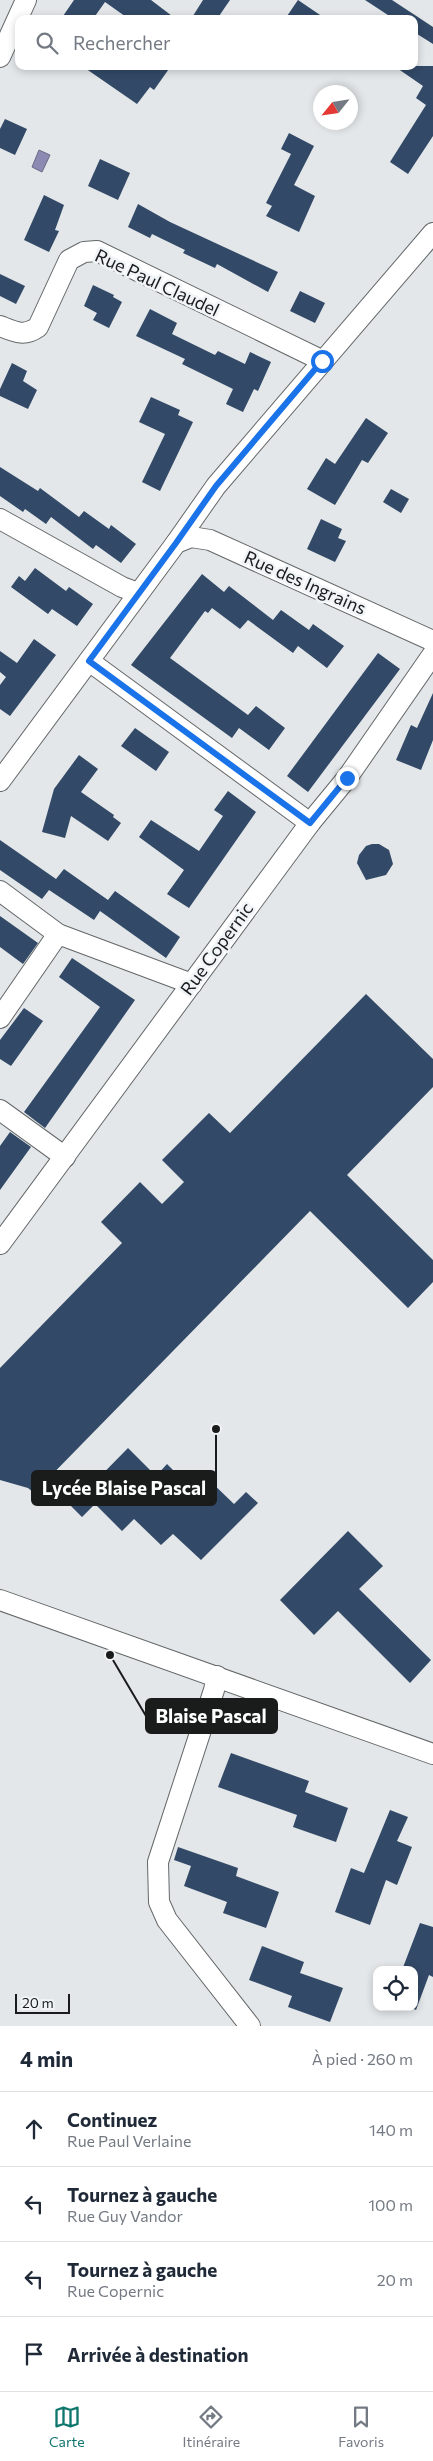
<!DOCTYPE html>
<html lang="fr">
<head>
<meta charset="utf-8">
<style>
	:root { --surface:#fff; --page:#f2f2f3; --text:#1f2937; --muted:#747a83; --line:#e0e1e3; --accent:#0f766e }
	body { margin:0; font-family:Commissioner,sans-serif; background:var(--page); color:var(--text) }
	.controls { position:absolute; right:15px; bottom:15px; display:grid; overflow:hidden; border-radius:10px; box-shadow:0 2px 8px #0003 }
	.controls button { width:45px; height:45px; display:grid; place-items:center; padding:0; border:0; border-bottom:1px solid var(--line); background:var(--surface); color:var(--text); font:25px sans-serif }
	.compass { position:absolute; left:313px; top:85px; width:45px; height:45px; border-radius:50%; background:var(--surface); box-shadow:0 2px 8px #0003; rotate:240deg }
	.scale { position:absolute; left:15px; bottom:12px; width:55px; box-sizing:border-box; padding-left:5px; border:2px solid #1a1c1c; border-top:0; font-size:14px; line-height:18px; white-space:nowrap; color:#1a1c1c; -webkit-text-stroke:4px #f0f4f6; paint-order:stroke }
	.stop { position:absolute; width:15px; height:15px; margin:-11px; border:4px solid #1a73e8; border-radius:50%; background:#fff }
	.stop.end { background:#1a73e8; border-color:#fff; box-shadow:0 1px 5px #0008 }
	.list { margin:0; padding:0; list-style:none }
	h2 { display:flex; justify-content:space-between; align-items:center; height:65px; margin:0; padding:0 20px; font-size:21px }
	h2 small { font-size:16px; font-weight:400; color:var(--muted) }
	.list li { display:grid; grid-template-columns:32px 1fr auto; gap:15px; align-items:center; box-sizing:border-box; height:75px; padding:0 20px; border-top:1px solid var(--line) }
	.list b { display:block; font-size:19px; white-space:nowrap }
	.list p { margin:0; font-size:16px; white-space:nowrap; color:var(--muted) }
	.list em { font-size:16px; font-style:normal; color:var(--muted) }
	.icon { flex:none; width:28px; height:28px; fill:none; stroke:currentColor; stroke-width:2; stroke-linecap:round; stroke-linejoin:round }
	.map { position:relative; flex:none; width:433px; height:2026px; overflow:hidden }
	.search { position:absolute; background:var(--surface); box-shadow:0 2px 8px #0003; left:15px; right:15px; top:15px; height:55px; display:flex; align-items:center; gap:12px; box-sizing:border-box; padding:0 18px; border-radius:10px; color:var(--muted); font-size:19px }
	.sheet { height:365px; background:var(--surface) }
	nav { display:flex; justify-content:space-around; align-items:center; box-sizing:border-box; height:70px; border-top:1px solid var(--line); background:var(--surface); font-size:14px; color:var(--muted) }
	nav a { display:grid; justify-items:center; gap:2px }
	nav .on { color:var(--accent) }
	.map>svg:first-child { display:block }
	.water { fill:#8c8ab2; stroke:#6a6985 }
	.building { fill:#324967 }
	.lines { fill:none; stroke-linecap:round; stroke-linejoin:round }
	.minor-casing { stroke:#646869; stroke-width:22 }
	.minor { stroke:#fff; stroke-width:20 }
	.route { stroke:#1a73e8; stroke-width:6 }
	.labels { text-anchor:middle; stroke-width:5; stroke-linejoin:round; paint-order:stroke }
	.street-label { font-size:18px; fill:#1a1c1c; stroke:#f0f4f6 }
	.leader { fill:none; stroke:#1a1c1c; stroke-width:2 }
	.callout-dot { fill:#1a1c1c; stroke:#f0f4f6; stroke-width:2 }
	.callout { fill:#1a1c1c; stroke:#1a1c1c; stroke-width:2 }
	.callout-label { font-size:19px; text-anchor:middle; font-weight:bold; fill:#fff }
</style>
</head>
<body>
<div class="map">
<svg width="433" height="2026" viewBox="0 0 433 2026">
	<rect width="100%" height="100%" fill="#e3e7e9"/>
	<!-- water -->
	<path class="water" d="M39,150L50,155L42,172L32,167Z"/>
	<!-- building -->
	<g class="building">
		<path d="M74,0H151L176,19H129L105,2L93,19H61Z"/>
		<path d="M203,0H230L217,19H191Z"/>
		<path d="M298,0L326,19H285Z"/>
		<path d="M365,0H392L433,27V44L414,32V19H394Z"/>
		<path d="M82,66H171L154,90L150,87L137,104Z"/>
		<path d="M394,66H433V136L408,174L390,162L426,105L416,98L423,86Z"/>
		<path d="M5,119L27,129L15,155L0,148V129Z"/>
		<path d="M289,133L314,146L294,185L315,196L299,232L266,216L272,206L266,203L291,154L281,149Z"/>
		<path d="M100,159L130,173L118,200L88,186Z"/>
		<path d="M44,195L64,205L55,230L59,231L49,252L24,240Z"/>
		<path d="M138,204L170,222L278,272L268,292L217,264L215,268L183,253L185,250L152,234L150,238L128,227Z"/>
		<path d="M0,274L25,286L16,304L0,296Z"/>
		<path d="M93,285L114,295L113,297L122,302L109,328L93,320L97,313L84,306Z"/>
		<path d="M300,291L325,303L315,323L290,311Z"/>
		<path d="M150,309L177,323L172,334L215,355L218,351L245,364L250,352L271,362L258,391L254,389L243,412L226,404L233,389L182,364L185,359L136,336Z"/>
		<path d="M12,363L27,371L23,381L37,390L28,409L0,396V389Z"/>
		<path d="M151,397L180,410L178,415L193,422L160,491L142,482L165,434L139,422Z"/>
		<path d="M366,418L388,433L368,463L362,460L335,505L307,489L326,458L335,464Z"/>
		<path d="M0,467L38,491L40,488L79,517L84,511L109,529L111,525L136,544L121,563L96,545L93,549L51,517L46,524L25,509L23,512L0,496Z"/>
		<path d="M391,489L409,499L401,513L383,502Z"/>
		<path d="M321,519L342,529L338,538L346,541L335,562L307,549Z"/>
		<path d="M35,568L66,591L69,587L93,604L77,626L52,609L48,614L11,587L19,576L25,581Z"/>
		<path d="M202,574L224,592L229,586L273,620L281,610L309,630L313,624L344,646L327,668L298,646L293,653L248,620L240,629L212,608L208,613L205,611L170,658L248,715L256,706L285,728L269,750L239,728L232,738L131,665Z"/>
		<path d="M34,639L56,655L10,716L0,709V685L6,677L0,672V651L17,663Z"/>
		<path d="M378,653L400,669L308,792L287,776Z"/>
		<path d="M433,693V740L421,770L396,760L411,725L417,728Z"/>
		<path d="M135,728L169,752L156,771L121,746Z"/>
		<path d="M79,755L98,769L81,792L114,815L113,817L121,823L108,841L71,816L65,838L42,832L54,789Z"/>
		<path d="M228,791L256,812L189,908L167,894L184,870L139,837L151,820L199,851L223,816L214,810Z"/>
		<path d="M0,840L56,879L64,869L108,900L115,891L180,937L166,958L100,911L94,920L49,890L42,899L0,870Z"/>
		<path d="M372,844H379L389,850L393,864L386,875L366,880L357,863L359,855L366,846Z"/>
		<path d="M0,916L38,943L23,964L0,947Z"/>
		<path d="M72,958L135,1000L45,1128L24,1112L100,1007L59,977Z"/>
		<path d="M366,994L433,1059V1087L347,1175L433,1260V1282L408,1308L310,1211L34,1493L28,1488L0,1480V1368L122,1243L101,1222L140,1182L162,1204L184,1182L162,1160L209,1113L230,1133Z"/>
		<path d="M24,1008L43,1021L11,1066L0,1059V1040Z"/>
		<path d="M10,1132L31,1147L0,1190V1146Z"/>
		<path d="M128,1448L156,1476L167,1464L194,1491L207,1478L234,1504L246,1492L258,1503L201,1560L173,1534L161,1545L134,1519L122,1531L95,1504L82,1517L71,1506Z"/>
		<path d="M348,1531L383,1566L359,1589L431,1660L410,1683L338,1611L314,1635L280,1600Z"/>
		<path d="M231,1753L309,1781L305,1792L348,1808L336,1842L293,1827L297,1815L218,1787Z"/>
		<path d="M390,1810L408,1817L397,1841L412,1847L397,1885L386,1880L370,1925L335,1912L351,1868L364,1873Z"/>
		<path d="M178,1847L238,1868L236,1876L279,1892L266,1928L223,1913L227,1902L184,1886L191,1866L174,1860Z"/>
		<path d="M420,1923L433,1927V1977L429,1975L416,2010L414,2009V1970H402Z"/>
		<path d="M262,1946L304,1962L300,1973L343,1988L330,2022L288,2007L292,1996L249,1980Z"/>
	</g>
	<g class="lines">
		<!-- minor casing -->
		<g class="minor-casing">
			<g id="minor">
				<path d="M0,57L26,0"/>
				<path d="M0,326C15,332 24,337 38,327L69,260L84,252L97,251L323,361"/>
				<path d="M0,519L122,587L138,593"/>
				<path d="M176,543L191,537L210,540L433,641"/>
				<path d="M89,661L310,823"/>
				<path d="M0,781L176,543L216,486L433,233"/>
				<path d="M0,891L58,934L192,984"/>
				<path d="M0,1018L58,934"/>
				<path d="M0,1110L65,1157"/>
				<path d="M0,1244L310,823L347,778L433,654"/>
				<path d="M0,1600L433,1754"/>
				<path d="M217,1676L214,1690L158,1862L159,1902L167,1920L250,2026"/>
			</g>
		</g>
		<!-- minor -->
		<use href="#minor" class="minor"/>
	</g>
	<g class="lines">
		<!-- route -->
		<path class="route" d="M322,361L216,486L176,543L89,661L310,823L347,778"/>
	</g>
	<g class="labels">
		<!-- street labels -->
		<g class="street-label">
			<text transform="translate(157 283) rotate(25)" y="6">Rue Paul Claudel</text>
			<text transform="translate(305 583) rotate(24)" y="6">Rue des Ingrains</text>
			<text transform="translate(217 949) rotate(-54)" y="6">Rue Copernic</text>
		</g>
	</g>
	<!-- callouts -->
	<path class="leader" d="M216 1429L216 1488M110 1655L146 1716"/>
	<g class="callout-dot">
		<circle cx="216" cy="1429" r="5"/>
		<circle cx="110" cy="1655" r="5"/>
	</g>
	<g class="callout">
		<rect x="32" y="1471" width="184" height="34" rx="5"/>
		<rect x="146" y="1699" width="131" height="34" rx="5"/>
	</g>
	<g class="callout-label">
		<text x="124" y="1495">Lycée Blaise Pascal</text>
		<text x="211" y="1723">Blaise Pascal</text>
	</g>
</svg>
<div class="controls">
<button><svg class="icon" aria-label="locate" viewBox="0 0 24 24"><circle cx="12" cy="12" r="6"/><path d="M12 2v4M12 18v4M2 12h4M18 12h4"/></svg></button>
</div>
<svg class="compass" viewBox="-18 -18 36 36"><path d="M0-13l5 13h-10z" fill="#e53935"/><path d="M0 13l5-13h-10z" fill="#747a83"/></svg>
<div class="scale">20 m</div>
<div class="stop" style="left:322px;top:361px"></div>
<div class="stop end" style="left:347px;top:778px"></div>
<div class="search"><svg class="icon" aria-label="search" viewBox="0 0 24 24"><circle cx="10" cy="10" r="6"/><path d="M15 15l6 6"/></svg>Rechercher</div>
</div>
<section class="sheet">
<h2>4 min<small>À pied · 260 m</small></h2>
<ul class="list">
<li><svg class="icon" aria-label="ahead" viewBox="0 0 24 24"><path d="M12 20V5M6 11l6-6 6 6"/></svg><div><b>Continuez</b><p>Rue Paul Verlaine</p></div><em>140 m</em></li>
<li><svg class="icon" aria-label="left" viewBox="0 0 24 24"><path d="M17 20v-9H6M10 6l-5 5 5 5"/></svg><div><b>Tournez à gauche</b><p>Rue Guy Vandor</p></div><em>100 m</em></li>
<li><svg class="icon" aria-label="left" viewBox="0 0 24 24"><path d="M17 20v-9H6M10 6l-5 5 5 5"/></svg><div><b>Tournez à gauche</b><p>Rue Copernic</p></div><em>20 m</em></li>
<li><svg class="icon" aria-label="arrive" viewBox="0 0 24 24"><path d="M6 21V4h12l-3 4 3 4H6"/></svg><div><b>Arrivée à destination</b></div></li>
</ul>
</section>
<nav>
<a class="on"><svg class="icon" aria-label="map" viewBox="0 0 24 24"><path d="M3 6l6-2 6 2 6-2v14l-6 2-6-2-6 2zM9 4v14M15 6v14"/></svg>Carte</a>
<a><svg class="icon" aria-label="directions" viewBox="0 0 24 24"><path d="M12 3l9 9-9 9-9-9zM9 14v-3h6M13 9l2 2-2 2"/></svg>Itinéraire</a>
<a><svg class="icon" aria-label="saved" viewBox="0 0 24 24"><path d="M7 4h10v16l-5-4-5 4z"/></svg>Favoris</a>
</nav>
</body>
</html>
